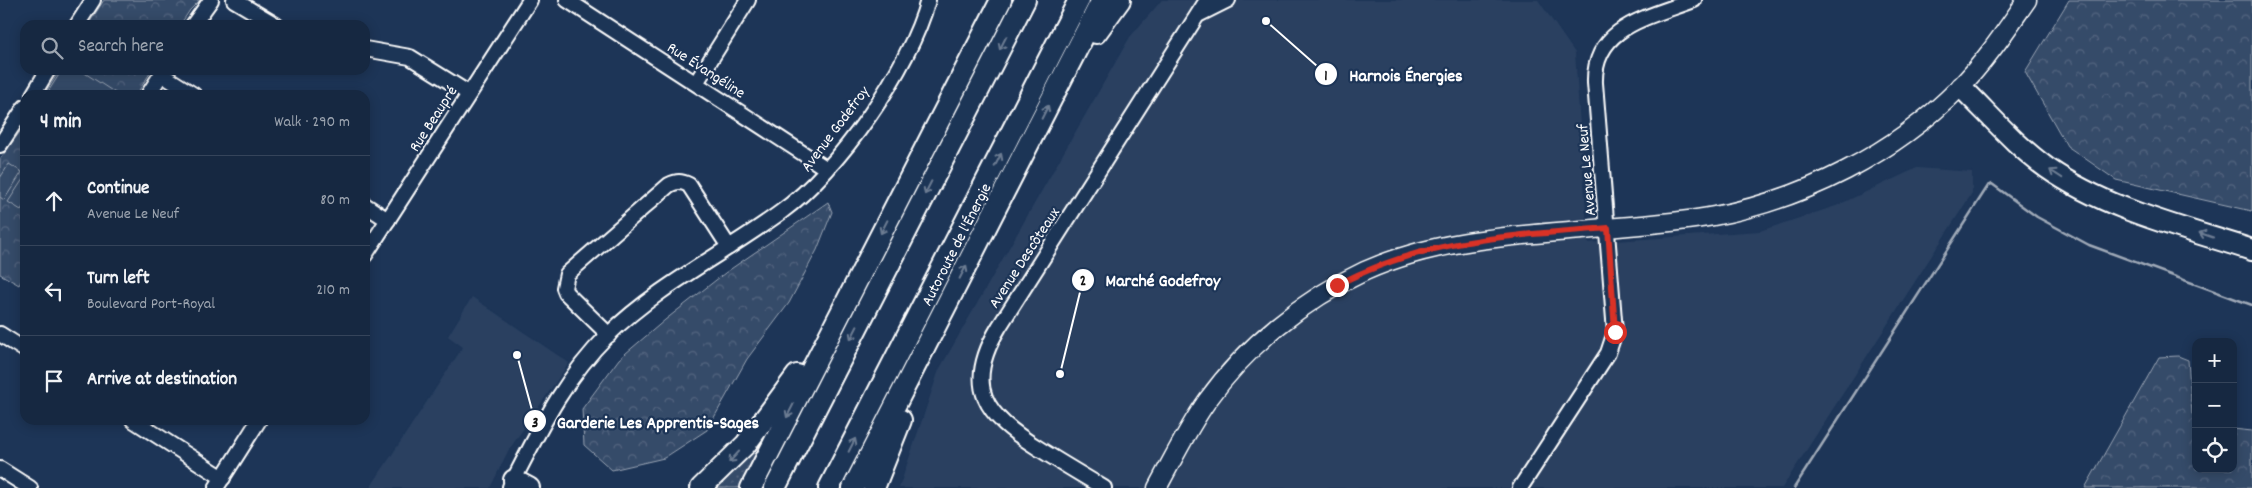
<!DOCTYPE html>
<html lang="en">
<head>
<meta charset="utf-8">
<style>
	:root { --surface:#162841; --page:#23344c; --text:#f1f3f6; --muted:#9ea6b1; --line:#35445a }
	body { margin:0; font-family:Dekko,sans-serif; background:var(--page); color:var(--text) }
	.controls { position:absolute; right:15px; bottom:15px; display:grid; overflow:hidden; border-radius:10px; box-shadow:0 2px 12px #0003 }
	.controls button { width:45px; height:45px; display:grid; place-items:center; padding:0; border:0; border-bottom:1px solid var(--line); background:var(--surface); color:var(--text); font:25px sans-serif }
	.stop { position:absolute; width:15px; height:15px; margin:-11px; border:4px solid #d93025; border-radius:50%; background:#fff }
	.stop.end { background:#d93025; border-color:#fff; box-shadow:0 1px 5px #0008 }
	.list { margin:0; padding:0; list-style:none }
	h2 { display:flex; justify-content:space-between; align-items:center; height:65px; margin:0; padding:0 20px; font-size:21px }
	h2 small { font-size:16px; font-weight:400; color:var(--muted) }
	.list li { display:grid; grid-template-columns:32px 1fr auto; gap:15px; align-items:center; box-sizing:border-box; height:90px; padding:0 20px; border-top:1px solid var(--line) }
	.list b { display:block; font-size:19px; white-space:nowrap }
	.list p { margin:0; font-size:16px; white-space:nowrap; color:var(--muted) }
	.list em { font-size:16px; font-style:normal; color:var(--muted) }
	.icon { flex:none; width:28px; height:28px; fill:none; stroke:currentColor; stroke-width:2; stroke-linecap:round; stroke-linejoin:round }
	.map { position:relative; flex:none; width:2252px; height:488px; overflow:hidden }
	.search { position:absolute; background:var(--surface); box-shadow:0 2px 12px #0003; left:20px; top:20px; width:350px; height:55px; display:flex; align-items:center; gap:12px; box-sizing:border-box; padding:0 18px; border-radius:15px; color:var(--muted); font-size:19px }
	.panel { position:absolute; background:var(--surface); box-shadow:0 2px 12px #0003; left:20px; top:90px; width:350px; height:335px; border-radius:15px }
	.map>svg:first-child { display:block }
	.built { fill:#2a4161 }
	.grass { fill:url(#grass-dots); stroke:#9aa5b4 }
	.forest { fill:url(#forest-crowns); stroke:#9aa5b4 }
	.pitch { fill:#364b69; stroke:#9aa5b4 }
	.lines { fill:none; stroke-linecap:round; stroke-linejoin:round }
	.stream { stroke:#a0aab8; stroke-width:2.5 }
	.minor-casing { stroke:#fff; stroke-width:18 }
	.major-casing { stroke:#fff; stroke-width:21 }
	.highway-casing { stroke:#fff; stroke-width:24 }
	.minor { stroke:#1d3557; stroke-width:14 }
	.major { stroke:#1d3557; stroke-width:18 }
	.highway { stroke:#1d3557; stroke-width:20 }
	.oneway { stroke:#6c7c92 }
	.route { stroke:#d93025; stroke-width:6 }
	.labels { text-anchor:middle; stroke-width:4.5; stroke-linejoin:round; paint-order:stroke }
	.street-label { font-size:16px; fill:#fff; stroke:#1d3557 }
	.leader { fill:none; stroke:#fff; stroke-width:2 }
	.callout-dot { fill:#fff; stroke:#1d3557; stroke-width:2 }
	.mark-label { font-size:15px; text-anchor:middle; font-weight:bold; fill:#111 }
	.callout-label { font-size:18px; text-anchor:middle; font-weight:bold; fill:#fff; stroke:#1d3557; stroke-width:4.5; stroke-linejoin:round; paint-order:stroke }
</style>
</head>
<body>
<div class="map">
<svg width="2252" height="488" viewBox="0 0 2252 488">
	<defs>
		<pattern id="grass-dots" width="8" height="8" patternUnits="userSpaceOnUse" patternTransform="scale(1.25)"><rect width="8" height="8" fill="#364b69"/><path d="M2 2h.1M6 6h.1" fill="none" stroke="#546680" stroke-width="1.8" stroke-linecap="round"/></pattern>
		<pattern id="forest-crowns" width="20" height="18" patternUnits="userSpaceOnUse" patternTransform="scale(1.25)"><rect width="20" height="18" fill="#364b69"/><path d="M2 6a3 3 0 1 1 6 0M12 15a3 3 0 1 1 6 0" fill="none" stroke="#546680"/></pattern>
	</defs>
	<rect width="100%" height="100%" fill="#1d3557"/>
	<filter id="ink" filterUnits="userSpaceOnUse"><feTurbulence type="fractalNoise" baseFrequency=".02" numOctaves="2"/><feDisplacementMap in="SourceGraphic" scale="10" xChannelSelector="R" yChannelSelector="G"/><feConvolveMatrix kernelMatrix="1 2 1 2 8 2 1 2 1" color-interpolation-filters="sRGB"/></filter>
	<g filter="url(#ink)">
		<!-- built -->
		<g class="built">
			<path d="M1162,0H1538L1575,53L1588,243L1760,231L1836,206L1917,168L1972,172V193L1782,488H899L939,370L1130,37Z"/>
			<path d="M472,297L569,363L508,451L490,488H370L463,347L448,336Z"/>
		</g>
		<!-- grass -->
		<path class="grass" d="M768,431H770L744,488H711Z"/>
		<!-- forest -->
		<g class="forest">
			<path d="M104,0H200L190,10L180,25H88Z"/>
			<path d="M2069,0H2252V211L2116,180L2067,146L2025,72Z"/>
			<path d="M60,70H152L136,95H44Z"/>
			<path d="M25,125V274L19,285L0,274V159Z"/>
			<path d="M828,202L832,212L817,250L789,303L747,359L707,430L664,458L612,470L584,445L582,409L619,359L665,320L725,273Z"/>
			<path d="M2178,356L2188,360L2192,414L2196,417V469H2233V429L2252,431V488H2085L2159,357Z"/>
		</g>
		<!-- pitch -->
		<g class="pitch">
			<path d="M62,70H80L117,94L46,95Z"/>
			<path d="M9,164L22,172L4,200L0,197V178Z"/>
			<path d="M25,176V204L21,210L8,202Z"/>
		</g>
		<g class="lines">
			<!-- stream -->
			<path class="stream" d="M1794,488L1988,186L1992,184L2037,217L2089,245L2252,305"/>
			<!-- minor casing -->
			<g class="minor-casing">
				<g id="minor">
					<path d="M234,0L276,25"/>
					<path d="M567,0L827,169"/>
					<path d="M1200,14L1228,0"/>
					<path d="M77,25L93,0"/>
					<path d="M193,25L211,0"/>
					<path d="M365,49L410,57L468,93"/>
					<path d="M161,74L194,95"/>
					<path d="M696,83L748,0"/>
					<path d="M33,95L48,70"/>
					<path d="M148,95L164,70"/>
					<path d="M0,145L25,107"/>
					<path d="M365,205L388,220"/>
					<path d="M365,255L530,0"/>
					<path d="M0,334L25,350"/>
					<path d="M609,335L566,293L564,288L567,274L669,185C677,181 681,181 689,185L729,247"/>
					<path d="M133,420L223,478"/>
					<path d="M0,469L30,488"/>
					<path d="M510,487C539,431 562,381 608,335C659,285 724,254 781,212C838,171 910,68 928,0"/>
					<path d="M216,488L259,420"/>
					<path d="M1104,488C1082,475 1060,462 1038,448C985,415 963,387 999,327L1207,0"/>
					<path d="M1520,488L1608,353L1615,332L1595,83C1593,26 1650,17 1694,0"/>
				</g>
			</g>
			<!-- major casing -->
			<g class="major-casing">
				<path id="major" d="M1157,488C1173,459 1188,428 1207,401C1247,345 1303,300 1365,271C1434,240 1508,236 1582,230C1626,226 1670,224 1714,216C1804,199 1894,154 1959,88C1985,62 2006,30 2027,0"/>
			</g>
			<!-- highway casing -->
			<g class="highway-casing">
				<g id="highway">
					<path d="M1096,33L1120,0"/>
					<path d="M1961,87C1989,114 2015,145 2047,168C2107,210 2184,228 2252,250"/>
					<path d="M514,480L529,488"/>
					<path d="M701,488L746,444L797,375"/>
					<path d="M751,488L1001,0"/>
					<path d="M775,488L1025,0"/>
					<path d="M829,488L1079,0"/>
					<path d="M853,488L1102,0"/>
					<path d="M874,488L901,420"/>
				</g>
			</g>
			<!-- minor -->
			<use href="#minor" class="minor"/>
			<!-- major -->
			<use href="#major" class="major"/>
			<!-- highway -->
			<use href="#highway" class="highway"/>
		</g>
		<!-- one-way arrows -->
		<defs><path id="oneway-shaft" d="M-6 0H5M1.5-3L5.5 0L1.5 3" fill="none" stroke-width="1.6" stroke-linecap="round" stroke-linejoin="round" transform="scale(1.25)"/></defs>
		<g class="oneway">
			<use href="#oneway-shaft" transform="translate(1003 43) rotate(117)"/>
			<use href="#oneway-shaft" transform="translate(1045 112) rotate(-63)"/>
			<use href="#oneway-shaft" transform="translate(998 160) rotate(-63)"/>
			<use href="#oneway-shaft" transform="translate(2056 174) rotate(-147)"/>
			<use href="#oneway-shaft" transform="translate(928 188) rotate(117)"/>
			<use href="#oneway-shaft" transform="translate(884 227) rotate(117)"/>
			<use href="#oneway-shaft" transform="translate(2206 235) rotate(-161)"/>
			<use href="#oneway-shaft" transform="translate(963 272) rotate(-63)"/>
			<use href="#oneway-shaft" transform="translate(854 333) rotate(117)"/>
			<use href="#oneway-shaft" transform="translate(790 411) rotate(117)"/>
			<use href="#oneway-shaft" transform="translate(852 445) rotate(-63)"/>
			<use href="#oneway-shaft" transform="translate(734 457) rotate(133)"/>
		</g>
	</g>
	<g class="lines" filter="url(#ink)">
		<!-- route -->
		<path class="route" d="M1337,285C1426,238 1510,236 1608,228L1615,332"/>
	</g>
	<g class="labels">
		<!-- street labels -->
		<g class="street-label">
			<text transform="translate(707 69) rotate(33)" y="6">Rue Évangéline</text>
			<text transform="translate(432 118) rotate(-57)" y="6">Rue Beaupré</text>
			<text transform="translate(834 128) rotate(-53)" y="6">Avenue Godefroy</text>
			<text transform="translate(1585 170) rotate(-95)" y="6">Avenue Le Neuf</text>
			<text transform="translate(955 244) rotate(-63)" y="6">Autoroute de l'Énergie</text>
			<text transform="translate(1023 257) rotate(-57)" y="6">Avenue Descôteaux</text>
		</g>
	</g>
	<!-- callouts -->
	<path class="leader" d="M1266 21L1326 74M1060 374L1083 280M517 355L535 421"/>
	<g class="callout-dot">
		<circle cx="1266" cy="21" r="5"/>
		<circle cx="1060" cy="374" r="5"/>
		<circle cx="517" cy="355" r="5"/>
		<circle cx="1326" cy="74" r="12"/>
		<circle cx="1083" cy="280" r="12"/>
		<circle cx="535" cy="421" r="12"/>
	</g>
	<g class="mark-label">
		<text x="1326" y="80">1</text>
		<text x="1083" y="285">2</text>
		<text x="535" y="427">3</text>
	</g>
	<g class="callout-label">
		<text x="1406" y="81">Harnois Énergies</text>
		<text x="1163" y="286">Marché Godefroy</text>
		<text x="658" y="428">Garderie Les Apprentis-Sages</text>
	</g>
</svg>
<div class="controls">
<button>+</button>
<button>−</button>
<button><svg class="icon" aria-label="locate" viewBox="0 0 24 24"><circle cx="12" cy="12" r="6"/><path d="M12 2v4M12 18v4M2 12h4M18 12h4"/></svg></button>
</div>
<div class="stop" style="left:1615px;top:332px"></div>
<div class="stop end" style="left:1337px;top:285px"></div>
<div class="search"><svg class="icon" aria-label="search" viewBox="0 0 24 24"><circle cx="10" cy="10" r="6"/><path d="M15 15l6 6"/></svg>Search here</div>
<section class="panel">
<h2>4 min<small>Walk · 290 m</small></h2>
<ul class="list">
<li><svg class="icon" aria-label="ahead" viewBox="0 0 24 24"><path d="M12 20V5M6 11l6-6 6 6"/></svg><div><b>Continue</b><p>Avenue Le Neuf</p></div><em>80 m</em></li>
<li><svg class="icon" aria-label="left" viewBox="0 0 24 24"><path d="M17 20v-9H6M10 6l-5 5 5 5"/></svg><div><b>Turn left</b><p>Boulevard Port-Royal</p></div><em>210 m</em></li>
<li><svg class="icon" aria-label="arrive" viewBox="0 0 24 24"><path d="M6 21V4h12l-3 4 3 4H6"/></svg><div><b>Arrive at destination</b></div></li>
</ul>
</section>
</div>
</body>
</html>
